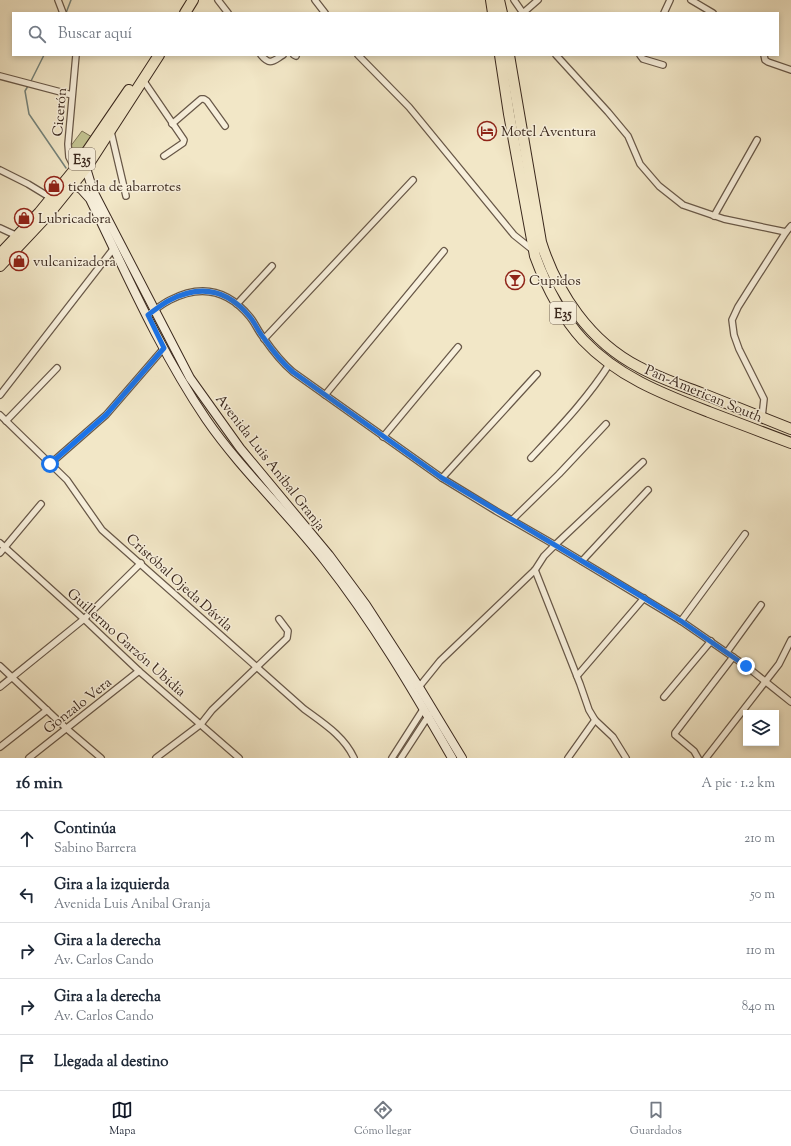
<!DOCTYPE html>
<html lang="es">
<head>
<meta charset="utf-8">
<style>
	:root { --surface:#fff; --page:#f6f6f7; --text:#1f2937; --muted:#747a83; --line:#e0e1e3; --accent:#111827 }
	body { margin:0; font-family:"Sorts Mill Goudy",serif; background:var(--page); color:var(--text) }
	.controls { position:absolute; right:12px; bottom:12px; display:grid; overflow:hidden; border-radius:0px; box-shadow:0 2px 6px #0003 }
	.controls button { width:36px; height:36px; display:grid; place-items:center; padding:0; border:0; border-bottom:1px solid var(--line); background:var(--surface); color:var(--text); font:20px sans-serif }
	.stop { position:absolute; width:12px; height:12px; margin:-9px; border:3px solid #1a73e8; border-radius:50%; background:#fff }
	.stop.end { background:#1a73e8; border-color:#fff; box-shadow:0 1px 4px #0008 }
	.list { margin:0; padding:0; list-style:none }
	h2 { display:flex; justify-content:space-between; align-items:center; height:52px; margin:0; padding:0 16px; font-size:17px }
	h2 small { font-size:13px; font-weight:400; color:var(--muted) }
	.list li { display:grid; grid-template-columns:26px 1fr auto; gap:12px; align-items:center; box-sizing:border-box; height:56px; padding:0 16px; border-top:1px solid var(--line) }
	.list b { display:block; font-size:15px; white-space:nowrap }
	.list p { margin:0; font-size:13px; white-space:nowrap; color:var(--muted) }
	.list em { font-size:13px; font-style:normal; color:var(--muted) }
	.icon { flex:none; width:22px; height:22px; fill:none; stroke:currentColor; stroke-width:2; stroke-linecap:round; stroke-linejoin:round }
	.map { position:relative; flex:none; width:791px; height:758px; overflow:hidden }
	.search { position:absolute; background:var(--surface); box-shadow:0 2px 6px #0003; left:12px; right:12px; top:12px; height:44px; display:flex; align-items:center; gap:10px; box-sizing:border-box; padding:0 14px; border-radius:0px; color:var(--muted); font-size:15px }
	.sheet { height:332px; background:var(--surface) }
	nav { display:flex; justify-content:space-around; align-items:center; box-sizing:border-box; height:56px; border-top:1px solid var(--line); background:var(--surface); font-size:11px; color:var(--muted) }
	nav a { display:grid; justify-items:center; gap:2px }
	nav .on { color:var(--accent) }
	.map>svg:first-child { display:block }
	.green { fill:#c2c391; stroke:#7e7657 }
	.lines { fill:none; stroke-linecap:round; stroke-linejoin:round }
	.stream { stroke:#75837b; stroke-width:1.5 }
	.minor-casing { stroke:#685848; stroke-width:8 }
	.secondary-casing { stroke:#3a281d; stroke-width:10 }
	.trunk-casing { stroke:#3a281d; stroke-width:12 }
	.minor { stroke:#f7efdb; stroke-width:5.5 }
	.secondary { stroke:#f7efdb; stroke-width:8 }
	.trunk { stroke:#f2e7c7; stroke-width:10 }
	.route { stroke:#1a73e8; stroke-width:5 }
	.labels { text-anchor:middle; stroke-width:3; stroke-linejoin:round; paint-order:stroke }
	.shield { fill:#f7efdb; stroke:#736456; stroke-width:1 }
	.shield-label { font-size:13px; font-weight:bold; fill:#3a281d }
	.street-label { font-size:14px; fill:#3a281d; stroke:#f7efdb }
	.poi-label { font-size:14px; fill:#3a281d; stroke:#f7efdb; text-anchor:start }
</style>
</head>
<body>
<div class="map">
<svg width="791" height="758" viewBox="0 0 791 758">
	<rect width="100%" height="100%" fill="#f2e7c7"/>
	<filter id="stains"><feTurbulence type="fractalNoise" baseFrequency=".005" numOctaves="4"/><feColorMatrix values="0 0 0 0 .2 0 0 0 0 .09 0 0 0 0 .02 0 0 0 .5 -.17"/></filter>
	<radialGradient id="worn" r=".72"><stop offset=".6" stop-color="#630" stop-opacity="0"/><stop offset="1" stop-color="#630" stop-opacity=".3"/></radialGradient>
	<!-- green -->
	<path class="green" d="M82,131L92,137L79,154L70,147Z"/>
	<g class="lines">
		<!-- stream -->
		<g class="stream">
			<path d="M66,13L71,0"/>
			<path d="M30,83L44,55"/>
			<path d="M28,86L25,91L29,114L66,168"/>
		</g>
		<!-- minor casing -->
		<g class="minor-casing">
			<g id="minor">
				<path d="M58,0L63,13"/>
				<path d="M218,0L228,13"/>
				<path d="M315,0L325,13"/>
				<path d="M514,0L523,13L538,0"/>
				<path d="M691,0L713,13"/>
				<path d="M664,13L670,0"/>
				<path d="M261,55C270,66 273,61 283,55"/>
				<path d="M294,55L296,56"/>
				<path d="M358,55L409,107L514,235L534,251"/>
				<path d="M556,55L608,112L628,136L640,164L659,186L683,205L724,219L786,232L791,226"/>
				<path d="M640,55L643,59L663,65"/>
				<path d="M764,55L765,60L768,62L791,70"/>
				<path d="M0,76L72,95"/>
				<path d="M143,80L184,140L183,143L164,156"/>
				<path d="M172,124L201,99H204L207,101L225,126"/>
				<path d="M111,132L126,196"/>
				<path d="M75,169L69,157L68,144L76,55"/>
				<path d="M0,170L28,184L51,198"/>
				<path d="M714,216L757,140"/>
				<path d="M0,228L13,234L17,237"/>
				<path d="M237,304L272,266"/>
				<path d="M147,315C155,310 162,304 170,300C201,284 228,290 250,317C255,323 258,331 263,337C272,350 281,362 293,372L442,478L496,511L555,545L681,621L746,666L791,702"/>
				<path d="M264,339L413,180"/>
				<path d="M0,395L114,248"/>
				<path d="M325,395L444,251"/>
				<path d="M0,415L67,480L102,530L304,709C323,723 344,736 354,758"/>
				<path d="M762,417L764,399L739,349L734,335L732,320L738,307L750,288L786,232"/>
				<path d="M6,421L57,368"/>
				<path d="M383,437L458,347"/>
				<path d="M531,458C559,428 588,398 610,363"/>
				<path d="M50,464L106,415L164,348"/>
				<path d="M442,478L537,374"/>
				<path d="M512,520L559,474L606,424"/>
				<path d="M0,543L84,619L139,671L239,758"/>
				<path d="M0,553L41,504"/>
				<path d="M582,561L648,490"/>
				<path d="M535,570L580,684L589,710L595,720L613,737L626,758"/>
				<path d="M681,621L745,534"/>
				<path d="M727,652L761,605"/>
				<path d="M0,666L67,729L101,758"/>
				<path d="M577,676L644,598"/>
				<path d="M0,687L84,619L141,563"/>
				<path d="M419,687L440,661L535,570L544,556L555,545L643,462"/>
				<path d="M664,697L711,641"/>
				<path d="M0,747L47,710"/>
				<path d="M29,758L139,671"/>
				<path d="M156,758L201,724L212,710L287,638L288,631L279,619"/>
				<path d="M392,758L424,708"/>
				<path d="M401,758L429,715"/>
				<path d="M568,758L595,720"/>
				<path d="M698,758L694,751L675,735V733L733,657"/>
				<path d="M706,758L779,664L791,640"/>
			</g>
		</g>
		<!-- secondary casing -->
		<g class="secondary-casing">
			<g id="secondary">
				<path d="M86,168L93,191L190,378L240,448L329,555L366,605L419,687L462,758"/>
				<path d="M73,185L81,189L90,199C126,273 160,351 206,419C241,470 287,512 325,561C373,622 413,690 452,758"/>
			</g>
		</g>
		<!-- trunk casing -->
		<g class="trunk-casing">
			<g id="trunk">
				<path d="M491,0L493,13"/>
				<path d="M499,0L502,13"/>
				<path d="M185,13L193,0"/>
				<path d="M500,55L509,114L535,256C546,286 561,316 583,340C618,377 663,394 709,412C736,422 764,433 791,443"/>
				<path d="M509,55L541,242C557,293 590,342 639,367C659,378 680,385 701,393C731,405 761,417 791,429"/>
				<path d="M0,254L39,213L75,169L129,90"/>
				<path d="M0,266L48,215L86,168L159,55"/>
			</g>
		</g>
		<!-- minor -->
		<use href="#minor" class="minor"/>
		<!-- secondary -->
		<use href="#secondary" class="secondary"/>
		<!-- trunk -->
		<use href="#trunk" class="trunk"/>
	</g>
	<g class="lines">
		<!-- route -->
		<path class="route" d="M50,464L106,415L164,348L148,315C155,310 162,304 170,300C201,284 228,290 250,317C255,323 258,331 263,337C272,350 281,362 293,372L442,478L644,598L681,621L746,666"/>
	</g>
	<!-- icons -->
	<defs>
		<g id="hotel-ring" transform="scale(1)"><circle r="9.5" fill="#f7efdb" stroke="#8f2418" stroke-width="1.5"/><path d="M-6-4.5h1.5V1H6V5H4.5V3h-9V5H-6ZM-4 0a1.8 1.8 0 1 1 3.6 0ZM.5 0V-2.5h3Q6-2.5 6 0Z" fill="#8f2418"/></g>
		<g id="shop-ring" transform="scale(1)"><circle r="9.5" fill="#f7efdb" stroke="#8f2418" stroke-width="1.5"/><path d="M-5-2.5h2.3a2.7 3.5 0 0 1 5.4 0H5L5.5 6h-11ZM-1.5-2.5h3a1.5 2.3 0 0 0-3 0Z" fill="#8f2418"/></g>
		<g id="bar-ring" transform="scale(1)"><circle r="9.5" fill="#f7efdb" stroke="#8f2418" stroke-width="1.5"/><path d="M-6-5H6L.8 .8V4.5H3.5V6h-7V4.5H-.8V.8Z" fill="#8f2418"/></g>
	</defs>
	<g fill-rule="evenodd">
		<use href="#hotel-ring" x="487" y="131"/>
		<use href="#shop-ring" x="54" y="186"/>
		<use href="#shop-ring" x="24" y="218"/>
		<use href="#shop-ring" x="19" y="261"/>
		<use href="#bar-ring" x="515" y="280"/>
	</g>
	<g class="labels">
		<!-- shield labels -->
		<g class="shield">
			<rect x="69" y="148" width="26" height="22" rx="3"/>
			<rect x="550" y="302" width="26" height="22" rx="3"/>
		</g>
		<g class="shield-label">
			<text x="82" y="164">E35</text>
			<text x="563" y="318">E35</text>
		</g>
		<!-- street labels -->
		<g class="street-label">
			<text transform="translate(59 112) rotate(-85)" y="5">Cicerón</text>
			<text transform="translate(704 393) rotate(23)" y="5">Pan-American South</text>
			<text transform="translate(271 462) rotate(52)" y="5">Avenida Luis Anibal Granja</text>
			<text transform="translate(180 582) rotate(42)" y="5">Cristóbal Ojeda Dávila</text>
			<text transform="translate(127 642) rotate(42)" y="5">Guillermo Garzón Ubidia</text>
			<text transform="translate(77 705) rotate(-38)" y="5">Gonzalo Vera</text>
		</g>
		<!-- poi labels -->
		<g class="poi-label">
			<text x="501" y="136">Motel Aventura</text>
			<text x="68" y="191">tienda de abarrotes</text>
			<text x="38" y="223">Lubricadora</text>
			<text x="33" y="266">vulcanizadora</text>
			<text x="529" y="285">Cupidos</text>
		</g>
	</g>
	<rect width="100%" height="100%" filter="url(#stains)"/>
	<rect width="100%" height="100%" fill="url(#worn)"/>
</svg>
<div class="controls">
<button><svg class="icon" aria-label="layers" viewBox="0 0 24 24"><path d="M12 4l9 5-9 5-9-5zM3 14l9 5 9-5"/></svg></button>
</div>
<div class="stop" style="left:50px;top:464px"></div>
<div class="stop end" style="left:746px;top:666px"></div>
<div class="search"><svg class="icon" aria-label="search" viewBox="0 0 24 24"><circle cx="10" cy="10" r="6"/><path d="M15 15l6 6"/></svg>Buscar aquí</div>
</div>
<section class="sheet">
<h2>16 min<small>A pie · 1.2 km</small></h2>
<ul class="list">
<li><svg class="icon" aria-label="ahead" viewBox="0 0 24 24"><path d="M12 20V5M6 11l6-6 6 6"/></svg><div><b>Continúa</b><p>Sabino Barrera</p></div><em>210 m</em></li>
<li><svg class="icon" aria-label="left" viewBox="0 0 24 24"><path d="M17 20v-9H6M10 6l-5 5 5 5"/></svg><div><b>Gira a la izquierda</b><p>Avenida Luis Anibal Granja</p></div><em>50 m</em></li>
<li><svg class="icon" aria-label="right" viewBox="0 0 24 24"><path d="M7 20v-9h11M14 6l5 5-5 5"/></svg><div><b>Gira a la derecha</b><p>Av. Carlos Cando</p></div><em>110 m</em></li>
<li><svg class="icon" aria-label="right" viewBox="0 0 24 24"><path d="M7 20v-9h11M14 6l5 5-5 5"/></svg><div><b>Gira a la derecha</b><p>Av. Carlos Cando</p></div><em>840 m</em></li>
<li><svg class="icon" aria-label="arrive" viewBox="0 0 24 24"><path d="M6 21V4h12l-3 4 3 4H6"/></svg><div><b>Llegada al destino</b></div></li>
</ul>
</section>
<nav>
<a class="on"><svg class="icon" aria-label="map" viewBox="0 0 24 24"><path d="M3 6l6-2 6 2 6-2v14l-6 2-6-2-6 2zM9 4v14M15 6v14"/></svg>Mapa</a>
<a><svg class="icon" aria-label="directions" viewBox="0 0 24 24"><path d="M12 3l9 9-9 9-9-9zM9 14v-3h6M13 9l2 2-2 2"/></svg>Cómo llegar</a>
<a><svg class="icon" aria-label="saved" viewBox="0 0 24 24"><path d="M7 4h10v16l-5-4-5 4z"/></svg>Guardados</a>
</nav>
</body>
</html>
